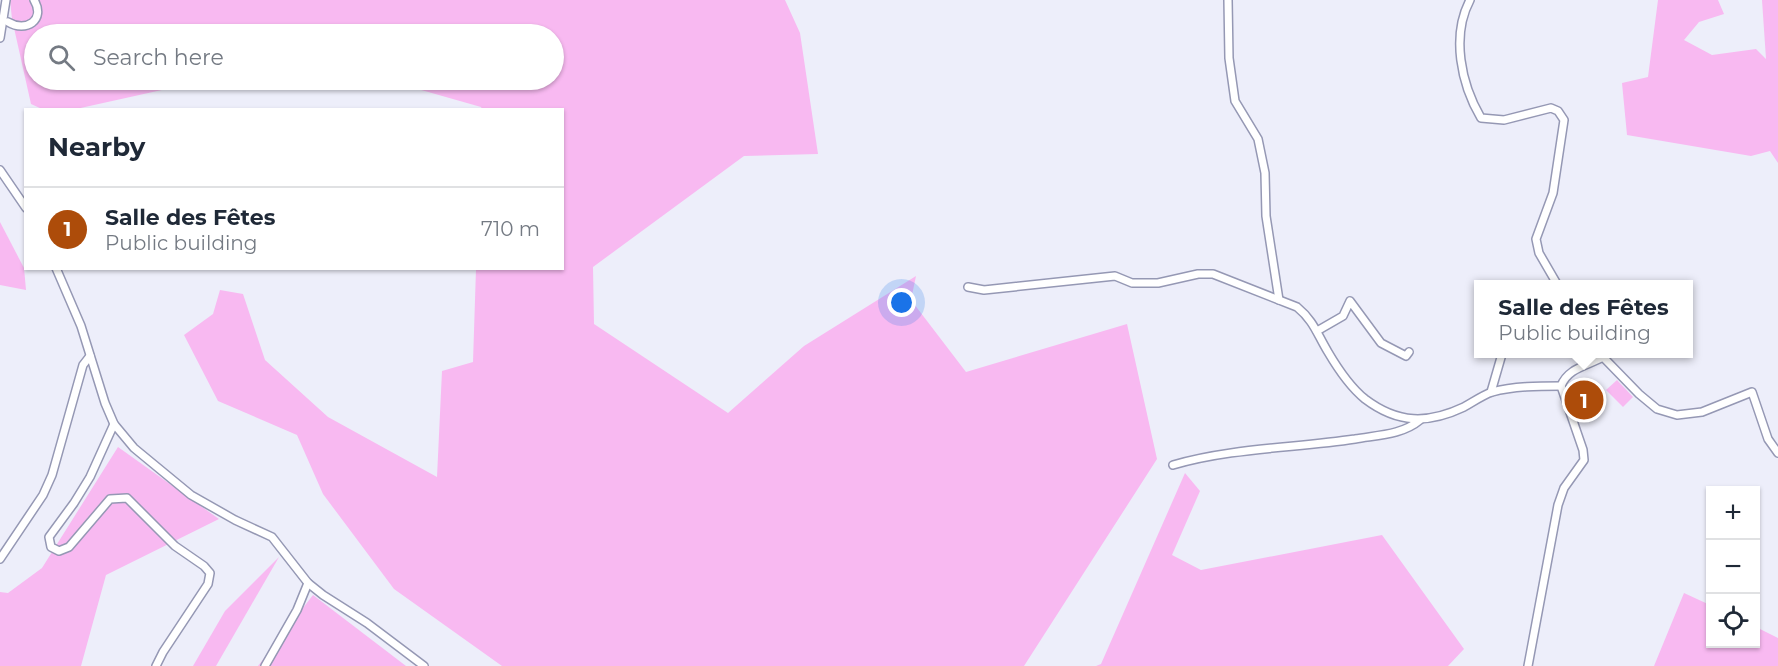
<!DOCTYPE html>
<html lang="en">
<head>
<meta charset="utf-8">
<style>
	:root { --surface:#fff; --page:#f6f6f7; --text:#1f2937; --muted:#747a83; --line:#e0e1e3; --accent:#ad4c0a }
	body { margin:0; font-family:Montserrat,sans-serif; background:var(--page); color:var(--text) }
	.controls { position:absolute; right:18px; bottom:18px; display:grid; overflow:hidden; border-radius:0px; box-shadow:0 2px 4px #0004 }
	.controls button { width:54px; height:54px; display:grid; place-items:center; padding:0; border:0; border-bottom:2px solid var(--line); background:var(--surface); color:var(--text); font:30px sans-serif }
	.you { position:absolute; left:902px; top:303px; width:21px; height:21px; margin:-15px; border:4px solid #fff; border-radius:50%; background:#1a73e8; box-shadow:0 0 0 9px #1a73e833 }
	.badge { display:grid; place-items:center; width:39px; height:39px; border-radius:50%; background:var(--accent); color:#fff; font-size:20px; font-weight:700 }
	.pin { position:absolute; translate:-50% -50%; border:3px solid #fff; box-shadow:0 2px 6px #0006 }
	.popup { position:absolute; left:1474px; top:280px; width:219px; height:78px; box-sizing:border-box; display:grid; place-content:center; border-radius:0px; background:var(--surface); filter:drop-shadow(0 2px 4px #0005); font-size:20px; white-space:nowrap; color:var(--muted) }
	.popup b { font-size:22px; color:var(--text) }
	.popup::after { content:''; position:absolute; left:50%; top:100%; margin-left:-12px; border:12px solid transparent; border-top-color:var(--surface) }
	.list { margin:0; padding:0; list-style:none }
	h2 { display:flex; justify-content:space-between; align-items:center; height:78px; margin:0; padding:0 24px; font-size:26px }
	h2 small { font-size:20px; font-weight:400; color:var(--muted) }
	.list li { display:grid; grid-template-columns:39px 1fr auto; gap:18px; align-items:center; box-sizing:border-box; height:84px; padding:0 24px; border-top:2px solid var(--line) }
	.list b { display:block; font-size:22px; white-space:nowrap }
	.list p { margin:0; font-size:20px; white-space:nowrap; color:var(--muted) }
	.list em { font-size:20px; font-style:normal; color:var(--muted) }
	.icon { flex:none; width:33px; height:33px; fill:none; stroke:currentColor; stroke-width:2; stroke-linecap:round; stroke-linejoin:round }
	.map { position:relative; flex:none; width:1778px; height:666px; overflow:hidden }
	.search { position:absolute; background:var(--surface); box-shadow:0 2px 4px #0004; left:24px; top:24px; width:540px; height:66px; display:flex; align-items:center; gap:15px; box-sizing:border-box; padding:0 21px; border-radius:33px; color:var(--muted); font-size:22px }
	.panel { position:absolute; background:var(--surface); box-shadow:0 2px 4px #0004; left:24px; top:108px; width:540px; height:162px; border-radius:0px }
	.map>svg:first-child { display:block }
	.green { fill:#f8b9f1 }
	.lines { fill:none; stroke-linecap:round; stroke-linejoin:round }
	.street-casing { stroke:#9598b4; stroke-width:10 }
	.street { stroke:#fff; stroke-width:7 }
</style>
</head>
<body>
<div class="map">
<svg width="1778" height="666" viewBox="0 0 1778 666">
	<rect width="100%" height="100%" fill="#edeefa"/>
	<!-- green -->
	<g class="green">
		<path d="M10,0H785L800,33L818,154L744,156L593,267L594,324L728,413L804,346L916,276L911,300L966,372L1127,324L1157,459L1024,666H502L394,589L323,494L297,435L218,401L184,335L213,314L220,290L243,294L265,360L328,417L437,477L442,371L473,362L476,269L562,268V110L482,109L481,107L386,80H554V34H34V80H207L76,109H42L31,104L12,19Z"/>
		<path d="M1658,0H1718L1724,14L1699,22L1684,40L1712,55L1756,49L1766,59L1762,0H1778V163L1770,151L1751,156L1627,135L1622,83L1648,77Z"/>
		<path d="M0,222L24,268L26,290L0,285Z"/>
		<path d="M1617,380L1633,397L1623,407L1606,390Z"/>
		<path d="M118,447L219,519L106,575L81,666H0V592L8,593L42,568Z"/>
		<path d="M1185,473L1200,491L1172,555L1201,570L1382,535L1464,649L1448,666H1096L1101,664Z"/>
		<path d="M279,557L216,666H193L225,611Z"/>
		<path d="M1684,593L1710,605V644H1756V627L1778,638V666H1654Z"/>
		<path d="M313,595L406,666H258Z"/>
	</g>
	<g class="lines">
		<!-- street casing -->
		<g class="street-casing">
			<g id="street">
				<path d="M1228,0L1229,58L1235,101L1258,139L1265,173L1266,216L1279,300"/>
				<path d="M1470,0C1451,36 1461,84 1481,118L1504,120L1551,108L1558,111L1564,120L1553,193L1536,239L1539,253L1557,284"/>
				<path d="M8,22C26,33 46,20 34,0"/>
				<path d="M0,38L6,0"/>
				<path d="M0,170L26,208"/>
				<path d="M56,268L81,326L105,403L114,424L134,448L191,495L235,520L272,537L308,583L323,595L367,623L424,666"/>
				<path d="M968,287L984,290L1115,276L1132,283H1158L1198,274H1213L1297,307C1314,321 1317,334 1328,352C1338,369 1350,387 1365,399C1398,424 1428,424 1464,407C1473,402 1483,395 1492,392C1514,386 1539,386 1561,386"/>
				<path d="M1317,331L1343,316L1350,301L1381,343L1406,356L1409,352"/>
				<path d="M1603,357L1639,394L1657,409L1677,415L1702,412L1752,392L1768,439L1778,453"/>
				<path d="M1561,386C1568,368 1587,366 1603,357"/>
				<path d="M1491,392L1502,354"/>
				<path d="M114,424L90,477L74,503L49,537L51,547L59,551L69,547L110,499L127,498L175,546L204,566L210,573L208,584L163,652L156,666"/>
				<path d="M1173,465C1231,448 1295,448 1355,439C1378,435 1402,435 1420,420"/>
				<path d="M0,559L43,495L52,475L83,365L90,356"/>
				<path d="M265,666L297,610L308,583"/>
				<path d="M1528,666L1558,505L1564,488L1584,460L1583,450L1561,386"/>
			</g>
		</g>
		<!-- street -->
		<use href="#street" class="street"/>
	</g>
</svg>
<div class="controls">
<button>+</button>
<button>−</button>
<button><svg class="icon" aria-label="locate" viewBox="0 0 24 24"><circle cx="12" cy="12" r="6"/><path d="M12 2v4M12 18v4M2 12h4M18 12h4"/></svg></button>
</div>
<div class="you"></div>
<div class="pin badge" style="left:1584px;top:400px">1</div>
<div class="popup"><b>Salle des Fêtes</b>Public building</div>
<div class="search"><svg class="icon" aria-label="search" viewBox="0 0 24 24"><circle cx="10" cy="10" r="6"/><path d="M15 15l6 6"/></svg>Search here</div>
<section class="panel">
<h2>Nearby<small></small></h2>
<ul class="list">
<li><span class="badge">1</span><div><b>Salle des Fêtes</b><p>Public building</p></div><em>710 m</em></li>
</ul>
</section>
</div>
</body>
</html>
